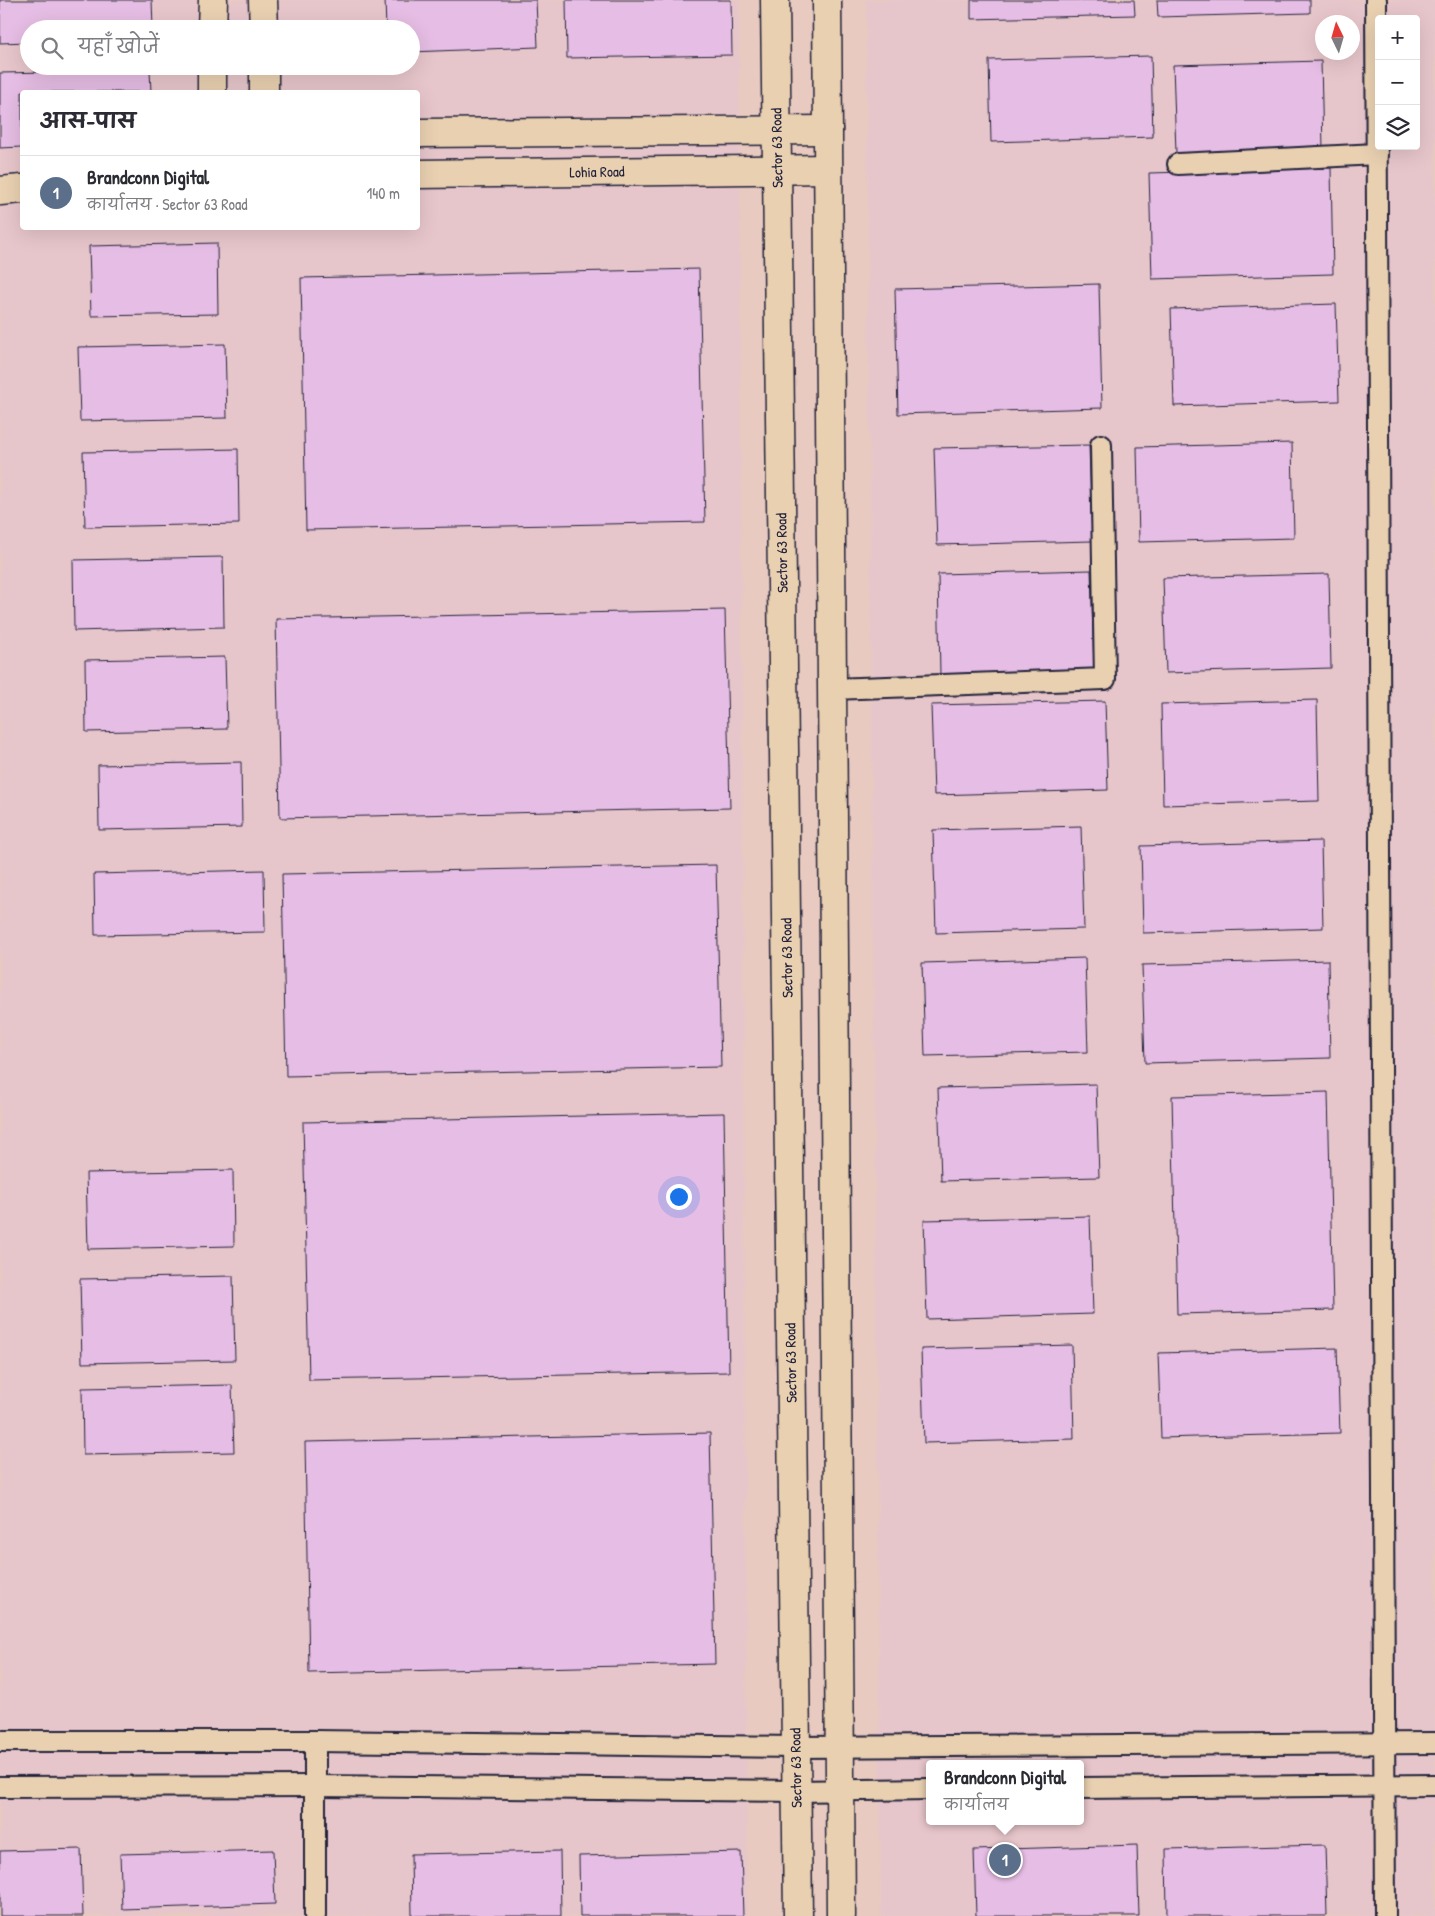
<!DOCTYPE html>
<html lang="hi">
<head>
<meta charset="utf-8">
<style>
	:root { --surface:#fff; --page:#f2f2f3; --text:#2b2b33; --muted:#7c7c81; --line:#e1e1e2; --accent:#ea580c }
	body { margin:0; font-family:"Patrick Hand","Playpen Sans Deva",sans-serif; background:var(--page); color:var(--text) }
	.controls { position:absolute; right:15px; top:15px; display:grid; overflow:hidden; border-radius:5px; box-shadow:0 5px 20px #0002 }
	.controls button { width:45px; height:45px; display:grid; place-items:center; padding:0; border:0; border-bottom:1px solid var(--line); background:var(--surface); color:var(--text); font:25px sans-serif }
	.compass { position:absolute; left:1315px; top:15px; width:45px; height:45px; border-radius:50%; background:var(--surface); box-shadow:0 5px 20px #0002; rotate:355deg }
	.you { position:absolute; left:678px; top:1196px; width:18px; height:18px; margin:-12px; border:4px solid #fff; border-radius:50%; background:#1a73e8; box-shadow:0 0 0 8px #1a73e833 }
	.badge { display:grid; place-items:center; width:32px; height:32px; border-radius:50%; background:var(--accent); color:#fff; font-size:16px; font-weight:700 }
	.pin { position:absolute; translate:-50% -50%; border:2px solid #fff; box-shadow:0 1px 5px #0006 }
	.popup { position:absolute; left:926px; top:1760px; width:158px; height:65px; box-sizing:border-box; display:grid; place-content:center; border-radius:5px; background:var(--surface); filter:drop-shadow(0 1px 4px #0005); font-size:16px; white-space:nowrap; color:var(--muted) }
	.popup b { font-size:19px; color:var(--text) }
	.popup::after { content:''; position:absolute; left:50%; top:100%; margin-left:-10px; border:10px solid transparent; border-top-color:var(--surface) }
	.list { margin:0; padding:0; list-style:none }
	h2 { display:flex; justify-content:space-between; align-items:center; height:65px; margin:0; padding:0 20px; font-size:21px }
	h2 small { font-size:16px; font-weight:400; color:var(--muted) }
	.list li { display:grid; grid-template-columns:32px 1fr auto; gap:15px; align-items:center; box-sizing:border-box; height:75px; padding:0 20px; border-top:1px solid var(--line) }
	.list b { display:block; font-size:19px; white-space:nowrap }
	.list p { margin:0; font-size:16px; white-space:nowrap; color:var(--muted) }
	.list em { font-size:16px; font-style:normal; color:var(--muted) }
	.icon { flex:none; width:28px; height:28px; fill:none; stroke:currentColor; stroke-width:2; stroke-linecap:round; stroke-linejoin:round }
	.map { position:relative; flex:none; width:1435px; height:1916px; overflow:hidden }
	.search { position:absolute; background:var(--surface); box-shadow:0 5px 20px #0002; left:20px; top:20px; width:400px; height:55px; display:flex; align-items:center; gap:12px; box-sizing:border-box; padding:0 18px; border-radius:28px; color:var(--muted); font-size:19px }
	.panel { position:absolute; background:var(--surface); box-shadow:0 5px 20px #0002; left:20px; top:90px; width:400px; height:140px; border-radius:5px }
	.map>svg:first-child { display:block }
	.built { fill:#e7c6cb; fill-rule:evenodd }
	.building { fill:#e6bde4; stroke:#22223b }
	.lines { fill:none; stroke-linecap:round; stroke-linejoin:round }
	.service-casing { stroke:#22223b; stroke-width:24 }
	.minor-casing { stroke:#22223b; stroke-width:31 }
	.tertiary-casing { stroke:#22223b; stroke-width:31 }
	.service { stroke:#e9d0b1; stroke-width:20 }
	.minor { stroke:#e9d0b1; stroke-width:28 }
	.tertiary { stroke:#e9d0b1; stroke-width:28 }
	.labels { text-anchor:middle; stroke-width:4; stroke-linejoin:round; paint-order:stroke }
	.street-label { font-size:15px; fill:#22223b; stroke:#e9d0b1 }
</style>
</head>
<body>
<div class="map">
<svg width="1435" height="1916" viewBox="0 0 1435 1916">
	<rect width="100%" height="100%" fill="#e8cac0"/>
	<filter id="ink" filterUnits="userSpaceOnUse"><feTurbulence type="fractalNoise" baseFrequency=".02" numOctaves="2"/><feDisplacementMap in="SourceGraphic" scale="10" xChannelSelector="R" yChannelSelector="G"/><feConvolveMatrix kernelMatrix="1 2 1 2 8 2 1 2 1" color-interpolation-filters="sRGB"/></filter>
	<g filter="url(#ink)">
		<!-- built -->
		<g class="built">
			<path d="M0,0H739L747,1916H0ZM29,29H411V66H29ZM22,92H418V228H22Z"/>
			<path d="M866,0H1435V1916H881ZM1379,19H1416V146H1379ZM1322,22H1352V52H1322ZM930,1764H1080V1821H930Z"/>
		</g>
		<!-- building -->
		<g class="building">
			<path d="M0,0H152L153,29H29V42L0,43Z"/>
			<path d="M385,0H536L538,47L411,52V29H386Z"/>
			<path d="M566,0H731L732,55L567,58Z"/>
			<path d="M971,0H1134L1135,15L971,19Z"/>
			<path d="M1157,0H1310V13L1158,17Z"/>
			<path d="M1151,56L1153,137L991,142L989,60Z"/>
			<path d="M1321,61L1323,149L1176,153L1173,65Z"/>
			<path d="M150,70L151,92H22V147L0,148V73Z"/>
			<path d="M1331,168L1333,274L1152,279L1149,173Z"/>
			<path d="M217,243L218,314L91,316L89,246Z"/>
			<path d="M699,269L705,522L306,530L301,278Z"/>
			<path d="M1099,284L1102,408L898,414L895,289Z"/>
			<path d="M1336,304L1339,401L1174,406L1171,309Z"/>
			<path d="M225,344L227,418L80,421L78,347Z"/>
			<path d="M1292,443L1294,538L1139,542L1137,447Z"/>
			<path d="M1089,445L1092,541L937,545L934,448Z"/>
			<path d="M238,449L239,524L85,527L83,452Z"/>
			<path d="M223,557L224,627L74,631L73,560Z"/>
			<path d="M1091,570L1094,670L940,674L938,574Z"/>
			<path d="M1329,574L1331,668L1166,673L1163,578Z"/>
			<path d="M725,610L730,808L280,818L276,619Z"/>
			<path d="M225,657L227,729L86,732L85,660Z"/>
			<path d="M1317,700L1319,801L1163,805L1161,704Z"/>
			<path d="M1105,701L1108,790L934,795L931,705Z"/>
			<path d="M241,762L242,827L99,830L98,765Z"/>
			<path d="M1081,826L1084,929L936,933L933,830Z"/>
			<path d="M1321,841L1323,928L1143,933L1141,846Z"/>
			<path d="M716,865L721,1067L286,1076L282,874Z"/>
			<path d="M264,870L265,932L95,935L94,874Z"/>
			<path d="M1085,958L1088,1052L925,1056L922,963Z"/>
			<path d="M1328,960L1330,1058L1145,1063L1142,965Z"/>
			<path d="M1096,1084L1099,1177L941,1181L938,1088Z"/>
			<path d="M1328,1092L1333,1310L1177,1314L1172,1096Z"/>
			<path d="M724,1113L729,1372L309,1380L303,1122Z"/>
			<path d="M233,1170L234,1246L88,1249L86,1173Z"/>
			<path d="M1090,1216L1093,1314L927,1319L924,1220Z"/>
			<path d="M233,1276L235,1360L82,1363L80,1279Z"/>
			<path d="M1072,1345L1074,1439L924,1443L921,1349Z"/>
			<path d="M1337,1348L1340,1433L1161,1438L1158,1353Z"/>
			<path d="M232,1385L234,1452L83,1455L82,1388Z"/>
			<path d="M710,1433L715,1664L309,1673L305,1442Z"/>
			<path d="M1137,1845L1139,1916H976L974,1850Z"/>
			<path d="M1325,1845L1327,1916H1167L1166,1849Z"/>
			<path d="M81,1849L83,1916H0V1851Z"/>
			<path d="M273,1850L275,1904L122,1909L120,1854Z"/>
			<path d="M560,1851L561,1916H412L411,1854Z"/>
			<path d="M741,1852L743,1916H580L579,1856Z"/>
		</g>
		<g class="lines">
			<!-- service casing -->
			<g class="service-casing">
				<g id="service">
					<path d="M1376,0L1385,1916"/>
					<path d="M1178,164L1377,154"/>
					<path d="M832,689L1105,679L1101,445"/>
					<path d="M0,1741H315L796,1747L1435,1743"/>
					<path d="M315,1741V1916"/>
					<path d="M0,1787L315,1786L796,1791L930,1789"/>
					<path d="M1080,1788L1435,1785"/>
				</g>
			</g>
			<!-- minor casing -->
			<g class="minor-casing">
				<g id="minor">
					<path d="M263,0L264,29"/>
					<path d="M212,29L213,0"/>
					<path d="M264,66V92"/>
					<path d="M212,92V66"/>
					<path d="M418,133L828,130"/>
					<path d="M418,174L828,169"/>
					<path d="M0,191L22,189"/>
				</g>
			</g>
			<!-- tertiary casing -->
			<g class="tertiary-casing">
				<g id="tertiary">
					<path d="M775,0L798,1916"/>
					<path d="M827,0L841,1916"/>
				</g>
			</g>
			<!-- service -->
			<use href="#service" class="service"/>
			<!-- minor -->
			<use href="#minor" class="minor"/>
			<!-- tertiary -->
			<use href="#tertiary" class="tertiary"/>
		</g>
	</g>
	<g class="labels">
		<!-- street labels -->
		<g class="street-label">
			<text transform="translate(777 148) rotate(-91)" y="5">Sector 63 Road</text>
			<text transform="translate(597 172) rotate(-1)" y="5">Lohia Road</text>
			<text transform="translate(782 553) rotate(-91)" y="5">Sector 63 Road</text>
			<text transform="translate(787 958) rotate(-91)" y="5">Sector 63 Road</text>
			<text transform="translate(791 1363) rotate(-91)" y="5">Sector 63 Road</text>
			<text transform="translate(796 1768) rotate(-91)" y="5">Sector 63 Road</text>
		</g>
	</g>
</svg>
<div class="controls">
<button>+</button>
<button>−</button>
<button><svg class="icon" aria-label="layers" viewBox="0 0 24 24"><path d="M12 4l9 5-9 5-9-5zM3 14l9 5 9-5"/></svg></button>
</div>
<svg class="compass" viewBox="-18 -18 36 36"><path d="M0-13l5 13h-10z" fill="#e53935"/><path d="M0 13l5-13h-10z" fill="#7c7c81"/></svg>
<div class="you"></div>
<div class="pin badge" style="left:1005px;top:1860px;background:#5c6f8a">1</div>
<div class="popup"><b>Brandconn Digital</b>कार्यालय</div>
<div class="search"><svg class="icon" aria-label="search" viewBox="0 0 24 24"><circle cx="10" cy="10" r="6"/><path d="M15 15l6 6"/></svg>यहाँ खोजें</div>
<section class="panel">
<h2>आस-पास<small></small></h2>
<ul class="list">
<li><span class="badge" style="background:#5c6f8a">1</span><div><b>Brandconn Digital</b><p>कार्यालय · Sector 63 Road</p></div><em>140 m</em></li>
</ul>
</section>
</div>
</body>
</html>
